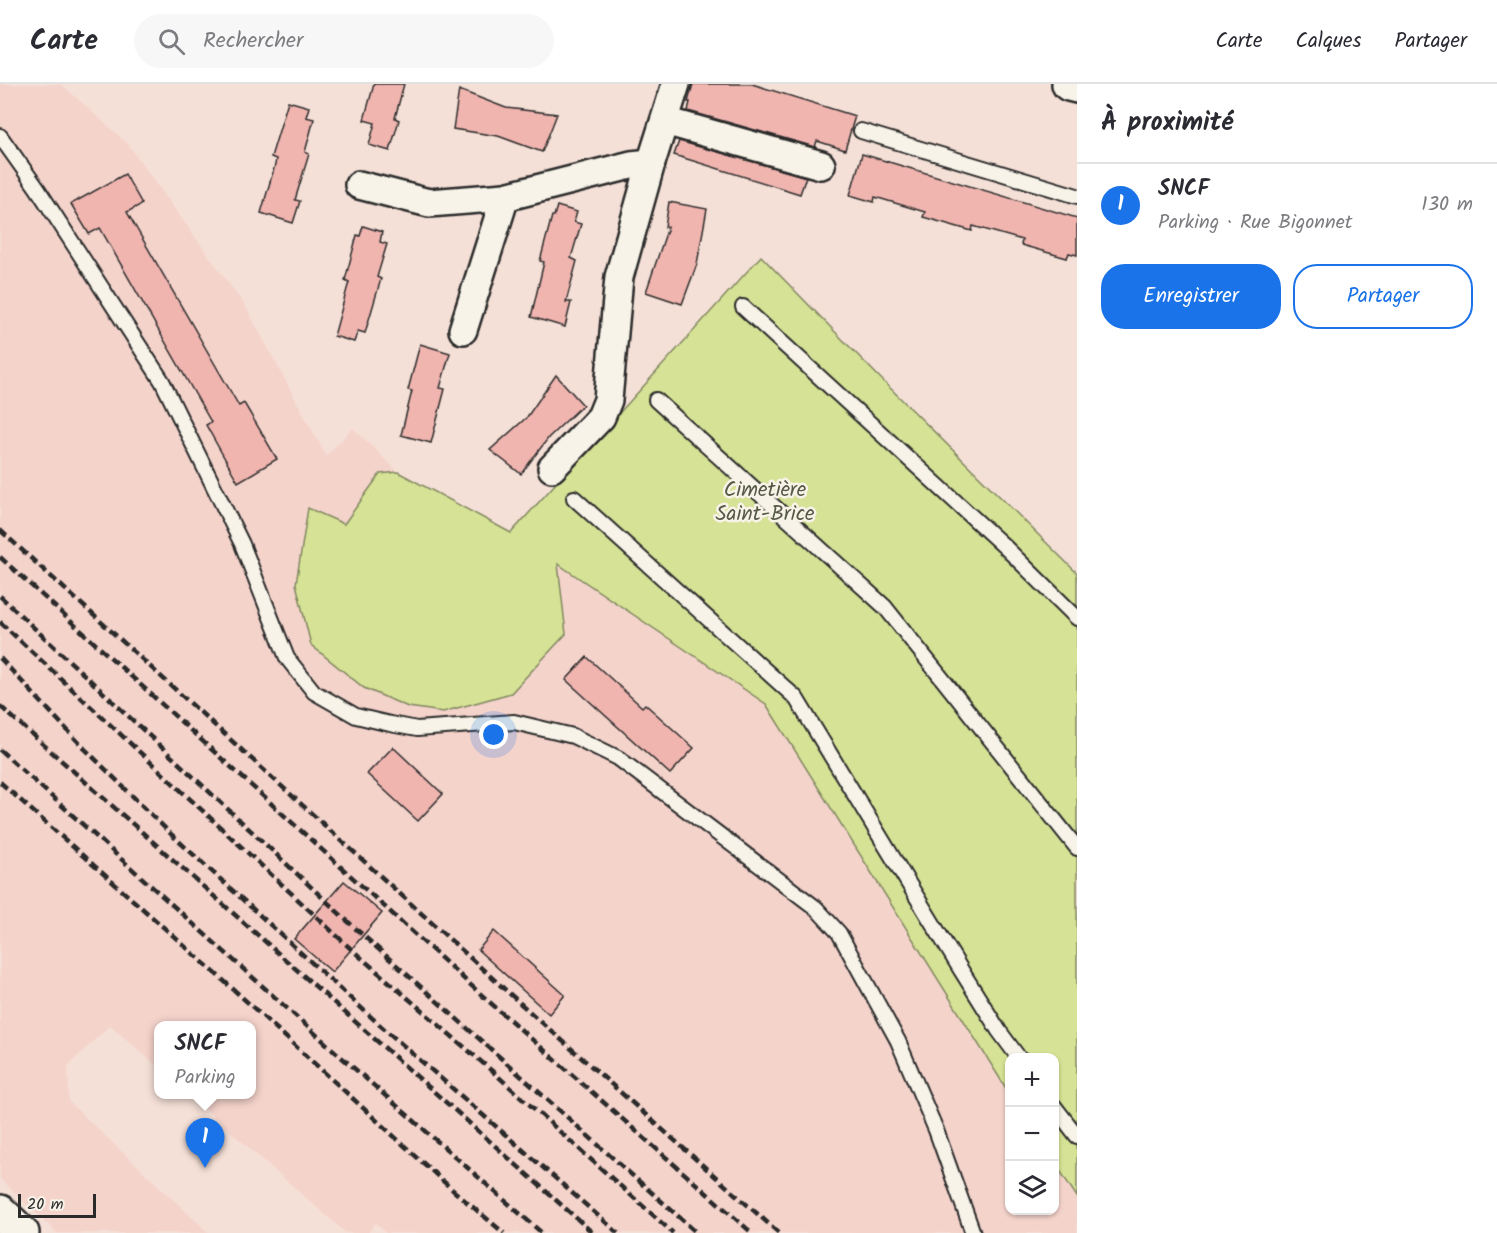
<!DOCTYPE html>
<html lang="fr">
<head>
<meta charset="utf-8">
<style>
	:root { --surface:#fff; --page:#f7f7f7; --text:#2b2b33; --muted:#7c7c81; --line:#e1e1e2; --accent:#1a73e8 }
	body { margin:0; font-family:Kalam,sans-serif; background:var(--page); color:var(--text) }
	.controls { position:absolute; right:18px; bottom:18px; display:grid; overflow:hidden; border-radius:12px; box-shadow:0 2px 4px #0004 }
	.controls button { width:54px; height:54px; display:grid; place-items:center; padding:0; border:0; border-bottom:2px solid var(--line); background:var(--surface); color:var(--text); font:30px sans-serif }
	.scale { position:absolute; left:18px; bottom:15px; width:78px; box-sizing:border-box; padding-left:6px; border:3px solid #2b2b2b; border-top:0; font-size:16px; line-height:21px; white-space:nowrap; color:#2b2b2b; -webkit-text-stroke:4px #f7f3e8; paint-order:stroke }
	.you { position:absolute; left:494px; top:651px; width:21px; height:21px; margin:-15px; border:4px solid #fff; border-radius:50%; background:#1a73e8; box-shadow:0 0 0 9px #1a73e833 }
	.badge { display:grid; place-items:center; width:39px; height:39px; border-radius:50%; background:var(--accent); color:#fff; font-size:20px; font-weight:700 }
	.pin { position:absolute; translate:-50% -50px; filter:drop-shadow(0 2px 3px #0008) }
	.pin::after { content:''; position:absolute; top:32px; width:21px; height:18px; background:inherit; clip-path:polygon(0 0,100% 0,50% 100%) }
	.popup { position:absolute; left:154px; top:937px; width:102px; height:78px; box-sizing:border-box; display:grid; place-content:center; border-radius:12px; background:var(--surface); filter:drop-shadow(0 2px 4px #0005); font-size:20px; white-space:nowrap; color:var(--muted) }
	.popup b { font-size:22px; color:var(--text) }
	.popup::after { content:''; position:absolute; left:50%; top:100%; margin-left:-12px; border:12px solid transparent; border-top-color:var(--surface) }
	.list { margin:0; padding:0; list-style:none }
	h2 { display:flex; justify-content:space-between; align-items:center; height:78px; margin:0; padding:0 24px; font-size:26px }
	h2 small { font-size:20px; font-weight:400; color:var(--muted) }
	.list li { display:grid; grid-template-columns:39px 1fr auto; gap:18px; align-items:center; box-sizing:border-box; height:84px; padding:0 24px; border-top:2px solid var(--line) }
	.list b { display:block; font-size:22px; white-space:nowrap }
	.list p { margin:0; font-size:20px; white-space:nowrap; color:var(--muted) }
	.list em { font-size:20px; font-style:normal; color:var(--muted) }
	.actions { display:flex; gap:12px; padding:18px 24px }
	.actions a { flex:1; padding:14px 0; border:2px solid var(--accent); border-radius:24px; text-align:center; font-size:21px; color:var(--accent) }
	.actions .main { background:var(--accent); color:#fff }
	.icon { flex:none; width:33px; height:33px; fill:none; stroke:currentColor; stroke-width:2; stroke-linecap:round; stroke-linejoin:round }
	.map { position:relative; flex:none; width:1077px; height:1149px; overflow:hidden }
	header { display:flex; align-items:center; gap:36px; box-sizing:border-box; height:84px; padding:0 30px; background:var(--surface); border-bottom:2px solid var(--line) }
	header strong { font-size:28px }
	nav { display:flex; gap:33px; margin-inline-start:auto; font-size:21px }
	.search { width:420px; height:54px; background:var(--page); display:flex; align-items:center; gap:15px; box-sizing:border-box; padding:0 21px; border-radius:33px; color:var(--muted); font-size:22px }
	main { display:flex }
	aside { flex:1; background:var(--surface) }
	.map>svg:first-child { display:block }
	.built { fill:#f4d3cb }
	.green { fill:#d6e295; stroke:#808660; stroke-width:1.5 }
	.building { fill:#f1b5b0; stroke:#2b2b2b; stroke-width:1.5 }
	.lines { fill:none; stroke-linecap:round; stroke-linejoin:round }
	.lane-casing { stroke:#2b2b2b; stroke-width:18 }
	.street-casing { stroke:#2b2b2b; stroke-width:32 }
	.secondary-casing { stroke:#2b2b2b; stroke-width:38 }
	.lane { stroke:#f7f3e8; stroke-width:14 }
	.street { stroke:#f7f3e8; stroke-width:27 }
	.secondary { stroke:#f7f3e8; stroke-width:33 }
	.rail { stroke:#2b2b2b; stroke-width:4.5; stroke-dasharray:9 4.5; stroke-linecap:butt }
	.labels { text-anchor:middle; stroke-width:5; stroke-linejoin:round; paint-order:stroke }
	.park-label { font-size:21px; fill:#565946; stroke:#f7f3e8 }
</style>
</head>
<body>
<header>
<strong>Carte</strong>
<div class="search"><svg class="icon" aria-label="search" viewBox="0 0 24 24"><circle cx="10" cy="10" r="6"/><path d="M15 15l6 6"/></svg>Rechercher</div>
<nav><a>Carte</a><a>Calques</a><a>Partager</a></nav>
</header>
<main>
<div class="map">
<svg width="1077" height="1149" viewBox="0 0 1077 1149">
	<rect width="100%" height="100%" fill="#f5e0d7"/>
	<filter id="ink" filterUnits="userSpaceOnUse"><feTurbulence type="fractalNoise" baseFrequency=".0167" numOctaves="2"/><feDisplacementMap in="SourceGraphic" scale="12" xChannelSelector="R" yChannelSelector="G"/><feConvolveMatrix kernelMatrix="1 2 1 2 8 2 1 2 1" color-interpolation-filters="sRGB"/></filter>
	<g filter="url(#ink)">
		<!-- built -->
		<path class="built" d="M0,0H61L127,59L246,223L326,372L353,344L398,388L511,449L766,620L1009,1009L1010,1126H1054L1055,1079L1077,1113V1149H386L376,1139L368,1149H346L189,1011L252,1010V942H158V983L110,941L68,982L69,1018L209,1149H57L0,1095Z"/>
		<!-- green -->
		<path class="green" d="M761,172L887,301L1077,489V1113L1055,1079L1054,974H1010L1009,1009L766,620L558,480L566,550L511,609L443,628L408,623L364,604L311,561L296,500L308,424L344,440L380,390L398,388L511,449Z"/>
		<!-- building -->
		<g class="building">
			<path d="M374,0H404L395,34L399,36L390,67L369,61L375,39L364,36Z"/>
			<path d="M693,0H752L855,32L845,66L817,57L815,63L688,27L690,18H688Z"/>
			<path d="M459,6L506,24L557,30L542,68L498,52L453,45Z"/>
			<path d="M288,17L309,23L306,33L314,35L305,68L309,70L295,116L300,117L293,139L261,129L275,81L276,75L271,73Z"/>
			<path d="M679,57L806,93L800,110L674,71Z"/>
			<path d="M862,70L1077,134V171L1069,169L1067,174L1021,161L1022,156L973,142L972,147L923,133L925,128L875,113L874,118L850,111Z"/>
			<path d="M125,90L142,120L127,128L239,322L244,319L277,375L238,398L206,341L211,338L100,144L89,150L71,120Z"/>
			<path d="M669,118L707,125L697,180L682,220L646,208L668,143H665Z"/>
			<path d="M557,122L577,128L574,138L581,140L571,174L577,177L566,218H571L565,243L531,233L544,178L540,177L552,132H554Z"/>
			<path d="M363,142L382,148L380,158L387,160L377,193L381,195L365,249L358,247L354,258L334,252L349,198L345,196L357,151L360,152Z"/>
			<path d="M420,260L450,269L440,304L445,305L431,359L401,351L412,307L408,306Z"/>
			<path d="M556,291L583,321L549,353L521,390L490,366L527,333Z"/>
			<path d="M587,573L642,623L645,620L694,664L670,690L566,596Z"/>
			<path d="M393,663L443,710L418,737L367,690Z"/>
			<path d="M344,797L382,829L332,888L294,855Z"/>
			<path d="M494,847L565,911L549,930L478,866Z"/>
		</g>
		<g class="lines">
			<!-- lane casing -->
			<g class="lane-casing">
				<g id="lane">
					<path d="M861,47L1077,112"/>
					<path d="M0,52L37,104L162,297L242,460L287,574L314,608L356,632L390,640L417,645L514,638L573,652L618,674L816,824L839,849L898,957L936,1046L973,1149"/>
					<path d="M743,223L1005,463L1077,534"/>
					<path d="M656,316L885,523L1077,764"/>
					<path d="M574,414L796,614L961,886L999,947L1019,974"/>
					<path d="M1054,1022L1077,1052"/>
				</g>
			</g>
			<!-- street casing -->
			<g class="street-casing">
				<g id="street">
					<path d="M665,37L821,81"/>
					<path d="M359,101L429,119L505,113L631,81L651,79"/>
					<path d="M463,246L505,113"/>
					<path d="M552,384L601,333L608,316L619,193L651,79L676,0"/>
				</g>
			</g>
			<!-- secondary casing -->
			<g class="secondary-casing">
				<g id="secondary">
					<path d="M1069,0L1077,2"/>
					<path d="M0,1128L22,1149"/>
				</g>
			</g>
			<!-- lane -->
			<use href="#lane" class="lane"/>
			<!-- street -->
			<use href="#street" class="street"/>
			<!-- secondary -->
			<use href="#secondary" class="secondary"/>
			<!-- rail -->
			<g class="rail">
				<path d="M0,446L521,920L779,1149"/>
				<path d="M0,473L485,914L752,1149"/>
				<path d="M0,512L356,845L697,1149"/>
				<path d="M0,538L350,864L492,987L673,1149"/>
				<path d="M0,574L85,665L172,751L381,942L618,1149"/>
				<path d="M0,622L593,1149"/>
				<path d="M0,666L339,971L542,1149"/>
				<path d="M0,698L233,905L455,1108L504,1149"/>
			</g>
		</g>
	</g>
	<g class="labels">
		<!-- park labels -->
		<g class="park-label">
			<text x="765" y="412">Cimetière<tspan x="765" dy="24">Saint-Brice</tspan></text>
		</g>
	</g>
</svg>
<div class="controls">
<button>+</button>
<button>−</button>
<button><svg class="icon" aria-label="layers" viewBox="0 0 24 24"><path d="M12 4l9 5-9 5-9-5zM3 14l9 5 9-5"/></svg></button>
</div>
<div class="scale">20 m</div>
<div class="you"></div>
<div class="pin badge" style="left:205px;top:1084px">1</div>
<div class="popup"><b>SNCF</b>Parking</div>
</div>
<aside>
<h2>À proximité<small></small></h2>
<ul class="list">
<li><span class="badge">1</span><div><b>SNCF</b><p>Parking · Rue Bigonnet</p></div><em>130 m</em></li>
</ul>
<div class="actions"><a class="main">Enregistrer</a><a>Partager</a></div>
</aside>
</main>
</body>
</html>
